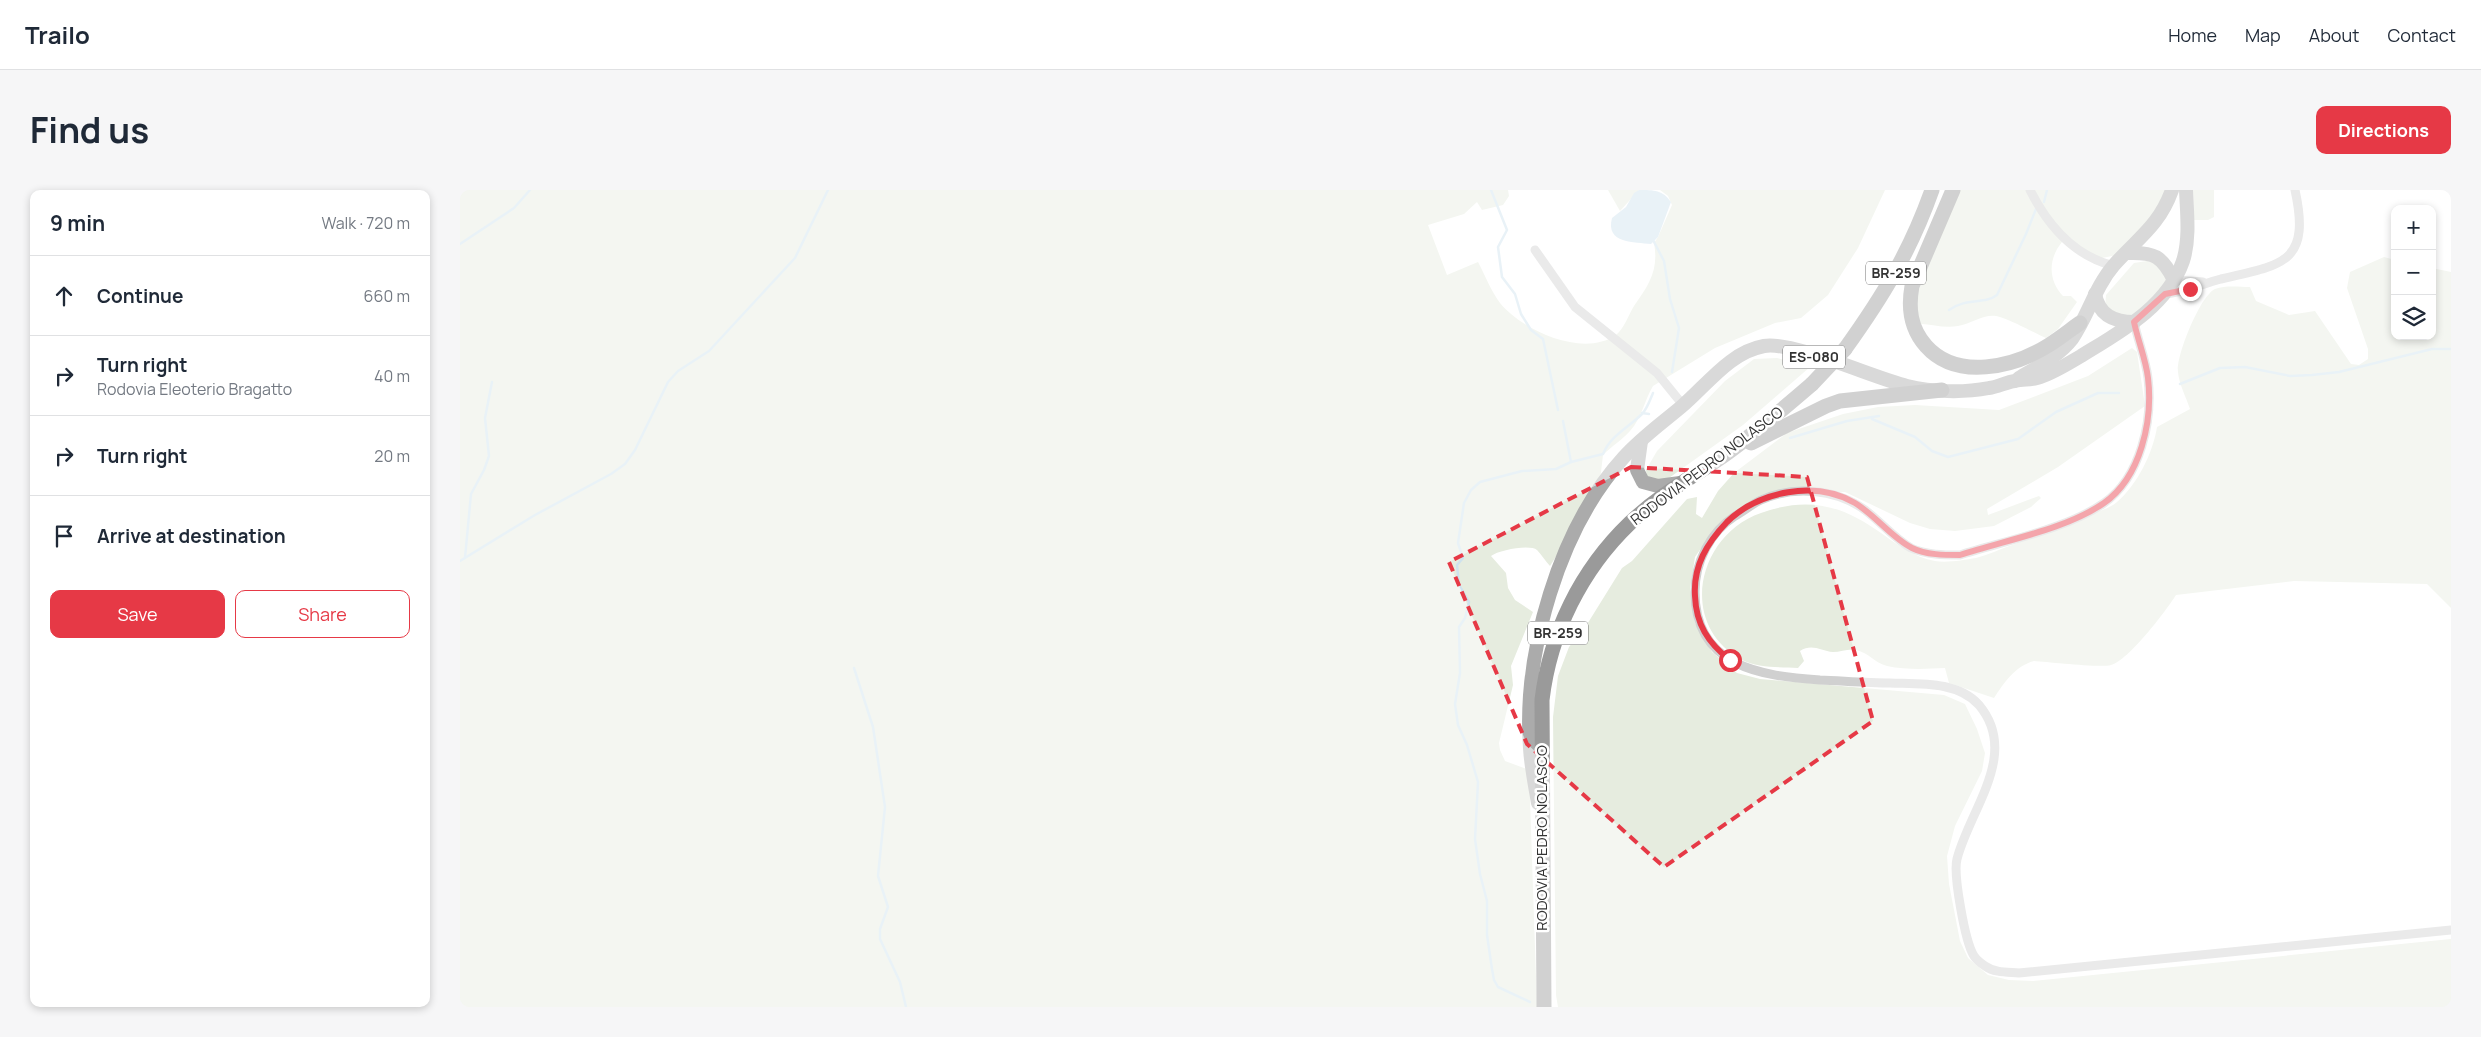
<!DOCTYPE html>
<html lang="en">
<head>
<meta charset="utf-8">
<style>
	:root { --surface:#fff; --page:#f6f6f7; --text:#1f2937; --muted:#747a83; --line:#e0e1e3; --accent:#e63946 }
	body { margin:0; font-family:Manrope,sans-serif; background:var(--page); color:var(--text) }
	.controls { position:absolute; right:15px; top:15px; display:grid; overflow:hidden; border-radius:10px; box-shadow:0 2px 8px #0003 }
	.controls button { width:45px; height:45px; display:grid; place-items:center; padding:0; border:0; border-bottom:1px solid var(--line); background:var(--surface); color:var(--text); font:25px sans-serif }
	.stop { position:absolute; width:15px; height:15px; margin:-11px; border:4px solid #e63946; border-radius:50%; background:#fff }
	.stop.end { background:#e63946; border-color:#fff; box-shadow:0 1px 5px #0008 }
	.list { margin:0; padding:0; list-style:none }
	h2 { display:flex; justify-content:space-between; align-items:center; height:65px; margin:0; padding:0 20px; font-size:21px }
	h2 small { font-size:16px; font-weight:400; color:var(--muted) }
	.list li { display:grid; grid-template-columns:32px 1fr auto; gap:15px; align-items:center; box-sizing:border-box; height:80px; padding:0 20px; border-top:1px solid var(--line) }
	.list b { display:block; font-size:19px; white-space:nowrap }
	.list p { margin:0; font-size:16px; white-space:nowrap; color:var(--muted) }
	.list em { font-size:16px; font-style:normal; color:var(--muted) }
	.actions { display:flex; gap:10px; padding:15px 20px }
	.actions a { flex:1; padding:11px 0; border:1px solid var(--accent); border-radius:10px; text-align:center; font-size:18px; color:var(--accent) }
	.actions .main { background:var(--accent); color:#fff }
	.icon { flex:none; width:28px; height:28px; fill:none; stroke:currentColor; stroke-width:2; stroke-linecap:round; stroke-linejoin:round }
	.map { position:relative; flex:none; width:1991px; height:817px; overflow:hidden; border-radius:10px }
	header { display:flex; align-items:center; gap:30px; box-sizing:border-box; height:70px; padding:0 25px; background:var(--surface); border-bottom:1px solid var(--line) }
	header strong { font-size:24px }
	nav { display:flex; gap:28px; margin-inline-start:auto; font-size:18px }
	.intro { display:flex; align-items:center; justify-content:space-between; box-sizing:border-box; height:120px; padding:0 30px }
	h1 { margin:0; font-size:35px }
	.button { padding:12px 22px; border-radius:10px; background:var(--accent); color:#fff; font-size:18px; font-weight:700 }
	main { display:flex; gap:30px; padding:0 30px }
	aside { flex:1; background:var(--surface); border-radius:10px; box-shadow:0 2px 8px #0003 }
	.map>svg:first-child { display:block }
	.green { fill:#e6ecdf }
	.water { fill:#cfe2ee }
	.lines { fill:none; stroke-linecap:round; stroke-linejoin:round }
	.stream { stroke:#cfe2ee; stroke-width:2.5 }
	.street { stroke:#d0d0d0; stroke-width:9 }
	.primary { stroke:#ababab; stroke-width:14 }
	.highway { stroke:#9a9a9a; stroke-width:15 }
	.highway-bridge { stroke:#9a9a9a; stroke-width:15 }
	.route { stroke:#e63946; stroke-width:6 }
	.marked { fill:none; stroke:#e63946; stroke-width:4; stroke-dasharray:10 6; stroke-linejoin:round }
	.labels { text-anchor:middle; stroke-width:5; stroke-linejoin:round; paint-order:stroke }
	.shield { fill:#fff; stroke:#707070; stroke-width:1 }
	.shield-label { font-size:14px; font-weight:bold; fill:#333 }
	.street-label { font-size:15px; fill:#333; stroke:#fff }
</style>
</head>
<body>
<header>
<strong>Trailo</strong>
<nav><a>Home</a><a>Map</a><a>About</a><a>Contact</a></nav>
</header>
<div class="intro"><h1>Find us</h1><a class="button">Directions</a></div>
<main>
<aside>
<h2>9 min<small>Walk · 720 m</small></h2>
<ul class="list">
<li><svg class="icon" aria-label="ahead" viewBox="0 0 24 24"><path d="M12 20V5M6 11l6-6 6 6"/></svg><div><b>Continue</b></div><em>660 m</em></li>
<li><svg class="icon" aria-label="right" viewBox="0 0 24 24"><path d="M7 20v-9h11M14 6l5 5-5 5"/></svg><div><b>Turn right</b><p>Rodovia Eleoterio Bragatto</p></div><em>40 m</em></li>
<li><svg class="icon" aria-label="right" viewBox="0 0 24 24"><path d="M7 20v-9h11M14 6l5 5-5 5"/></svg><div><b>Turn right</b></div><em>20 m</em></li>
<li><svg class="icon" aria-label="arrive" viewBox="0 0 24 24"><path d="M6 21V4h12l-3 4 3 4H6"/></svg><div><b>Arrive at destination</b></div></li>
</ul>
<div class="actions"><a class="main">Save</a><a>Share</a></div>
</aside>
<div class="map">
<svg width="1991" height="817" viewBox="0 0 1991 817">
	<rect width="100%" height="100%" fill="#fff"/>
	<!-- green -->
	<g class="green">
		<path d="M0,0H1048L1049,6L1043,15L1022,20L1017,12L1004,24L968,35L987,85L1018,72C1025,85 1031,101 1040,113C1063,141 1123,168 1156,145C1164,139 1169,124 1174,116C1189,95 1199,80 1194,53L1198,47L1212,15L1208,6L1200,0H1425L1398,58L1368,105L1341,128L1315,133L1255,158L1193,196C1184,211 1182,228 1170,241C1162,250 1152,256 1143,265L1139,299L1090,376C1085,371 1082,365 1077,360C1070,354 1039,360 1031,366L1046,383L1048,398L1055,410L1073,422L1051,476L1053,495L1039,553L1040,560L1045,571L1069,580L1077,817H0Z"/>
		<path d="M1148,0H1179L1160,21Z"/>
		<path d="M1497,0H1713L1667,63L1637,69L1612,52H1602C1588,69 1588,90 1603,106H1611L1617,112L1598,139L1586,148C1575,143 1545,127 1536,126C1524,124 1510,134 1498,136C1482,139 1467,132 1451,134L1454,95Z"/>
		<path d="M1733,0H1754V27L1748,30H1734Z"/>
		<path d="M1924,67L1935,70V146H1972V78L1991,82V418L1967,394L1834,391L1716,405C1706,421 1668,471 1651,475C1640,478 1589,472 1574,471C1555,476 1544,493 1534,508L1489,493L1485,478C1466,479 1446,480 1427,476C1415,473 1409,463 1396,460C1389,458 1381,462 1373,462C1361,461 1352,453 1340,461L1344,471L1338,478C1321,477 1297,478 1282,470C1217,435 1237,345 1301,323C1348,306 1382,315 1421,343C1438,355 1454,367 1475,371C1487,373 1504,370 1516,368C1528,365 1540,359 1552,355C1579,345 1606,336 1633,324C1640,320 1651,318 1657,312C1677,295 1693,263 1697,237L1730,219C1726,207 1719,194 1718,182C1716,166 1740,106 1755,99C1766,95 1779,97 1790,97L1796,111L1829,125L1855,121L1891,174L1899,175L1908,169V159L1887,98L1890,82Z"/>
		<path d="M1687,71L1698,75L1707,85L1706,101L1667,134L1645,119L1646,105L1674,73Z"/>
		<path d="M1672,158L1677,162L1685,216L1598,277L1527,319L1528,325L1579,306L1581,308L1571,317L1534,336L1495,341L1470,339L1450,333L1385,302H1321L1253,341L1235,367L1230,399L1235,433L1252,462L1277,483L1300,489L1484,505L1505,514L1517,539L1525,563L1522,581L1495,636L1487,666L1489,694L1500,751L1508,768L1528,785L1549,790L1573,791L1991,749V817H1098L1096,805L1093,527L1098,486L1109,457L1126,436L1162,378L1172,371L1227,309L1237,307L1236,324L1242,328L1258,301L1274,283L1327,243L1383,224L1418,217L1455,215L1539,220L1628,186Z"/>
		<path d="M1317,168L1350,177L1283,235L1202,293L1187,288L1186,280L1197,261L1265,191L1294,169Z"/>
	</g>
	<!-- water -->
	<path class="water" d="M1179,0C1194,0 1203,0 1211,12L1198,47L1191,54C1175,52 1145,54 1152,28L1166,17L1174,3Z"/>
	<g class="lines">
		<!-- stream -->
		<g class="stream">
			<path d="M1031,0L1047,40L1038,57L1042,87L1055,104L1061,124L1071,140L1083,149L1098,220"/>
			<path d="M1584,12L1587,0"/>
			<path d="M1193,50L1204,71L1210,109L1219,138L1212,182"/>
			<path d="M0,54L54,18L70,0"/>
			<path d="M1489,120C1507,107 1524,115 1537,105L1566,44L1576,19"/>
			<path d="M1720,194L1760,178L1785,177L1830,186L1852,185L1879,182L1972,159H1991"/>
			<path d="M1182,223L1189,224"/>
			<path d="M1412,229L1455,247L1472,261L1488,267L1558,249L1596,222L1638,203H1659"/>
			<path d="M1103,231L1111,272"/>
			<path d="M1330,248L1387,231L1419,226"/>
			<path d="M5,368L11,304L24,280L29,266L25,228L32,192"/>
			<path d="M0,371L75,325L151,284L165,274L175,260L208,192L218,181L249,161L335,68L368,0"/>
			<path d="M394,478L413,537L425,617L418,686L428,717L420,739V749L440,792L446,817"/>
			<path d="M1070,812L1038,797L1034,790L1032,779L1027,745V711L1020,684L1015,649L1018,592L1007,555L998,535L995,514L1000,483L999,437L1005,428L1009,412L999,395L997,375L1003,368L998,353L1004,313L1011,300L1020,292L1062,281L1096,279L1111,272L1143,264C1151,245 1168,238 1182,224C1187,219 1190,210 1193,203"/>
		</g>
		<!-- street -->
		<g class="street">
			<path d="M1570,0C1588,36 1614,66 1654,76"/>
			<path d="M1075,60L1115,117L1197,183L1223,215"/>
			<path d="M1714,90L1743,92"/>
			<path d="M1705,104C1724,102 1742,94 1761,89C1823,75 1851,73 1835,0"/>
			<path d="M1674,132C1678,151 1686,170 1688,188C1693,230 1681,287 1644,313C1607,339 1544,351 1500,365C1485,365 1466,365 1451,358C1435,349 1420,331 1405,320C1376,299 1334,295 1301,310C1292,314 1284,321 1275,326C1250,342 1235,372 1235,402C1235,477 1301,486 1360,490C1384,491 1407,493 1430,493C1460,494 1498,491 1519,515C1560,564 1510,619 1497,669C1493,684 1505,752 1514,766C1516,769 1522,774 1525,776C1535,783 1547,782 1559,783L1991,740"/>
		</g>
		<!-- primary -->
		<g class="primary">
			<path d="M1668,63C1694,62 1702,66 1714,90"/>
			<path d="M1635,104C1639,125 1654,132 1674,132"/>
			<path d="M1559,188C1577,177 1599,166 1612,149C1628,126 1635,97 1654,75C1678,48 1699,36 1712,0"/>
			<path d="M1181,251L1177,280L1183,292L1198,296L1220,293"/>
			<path d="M1078,613C1075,595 1071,576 1070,558C1063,463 1099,338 1164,267C1181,248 1202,233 1221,217C1247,195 1270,162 1304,156C1333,151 1414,188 1447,196C1472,202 1503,203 1529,198C1538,197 1546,192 1555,191C1562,189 1570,190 1577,188C1592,184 1607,174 1621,166C1660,142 1707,117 1723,71C1730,49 1727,23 1726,0"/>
		</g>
		<!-- highway -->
		<g class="highway">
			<path d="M1493,0L1452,96C1448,118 1450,138 1466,156C1497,191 1554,177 1589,155C1600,148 1610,140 1620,133"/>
			<path d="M1385,159C1423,106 1450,62 1472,0"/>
			<path d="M1291,253L1366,216L1380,211L1482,200"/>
			<path d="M1084,817L1082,510C1090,443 1121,380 1170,333C1198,306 1232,287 1263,266C1294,244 1323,219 1352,194"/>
		</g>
		<!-- highway-bridge -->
		<path class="highway-bridge" d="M1352,194L1385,159"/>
	</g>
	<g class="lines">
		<!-- route -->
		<path class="route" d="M1270,470C1248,453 1236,434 1235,406C1233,376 1247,353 1267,332C1299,301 1355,290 1395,313C1415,325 1432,348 1452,358C1466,365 1485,365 1500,365C1545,350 1605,340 1644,313C1681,287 1693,230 1688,188C1686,170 1678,151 1674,132L1705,104L1730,99"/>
	</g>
	<!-- marked area -->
	<path d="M0 0H1991V817H0ZM1171,277L1347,287L1413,531L1204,677L1067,554L989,372Z" fill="#fff" fill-opacity=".55" fill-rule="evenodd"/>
	<path class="marked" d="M1171,277L1347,287L1413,531L1204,677L1067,554L989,372Z"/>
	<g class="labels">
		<!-- shield labels -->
		<g class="shield">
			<rect x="1406" y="71.5" width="60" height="23" rx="4"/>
			<rect x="1323" y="155.5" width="62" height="23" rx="4"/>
			<rect x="1068" y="431.5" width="60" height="23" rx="4"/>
		</g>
		<g class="shield-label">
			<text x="1436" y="88">BR-259</text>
			<text x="1354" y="172">ES-080</text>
			<text x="1098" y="448">BR-259</text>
		</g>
		<!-- street labels -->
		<g class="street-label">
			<text transform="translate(1247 276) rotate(-37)" y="5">RODOVIA PEDRO NOLASCO</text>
			<text transform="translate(1082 648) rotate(-90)" y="5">RODOVIA PEDRO NOLASCO</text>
		</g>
	</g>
</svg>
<div class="controls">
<button>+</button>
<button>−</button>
<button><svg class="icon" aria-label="layers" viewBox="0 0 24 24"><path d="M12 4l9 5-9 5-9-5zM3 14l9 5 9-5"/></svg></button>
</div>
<div class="stop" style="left:1270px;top:470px"></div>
<div class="stop end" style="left:1730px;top:99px"></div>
</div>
</main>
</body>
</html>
